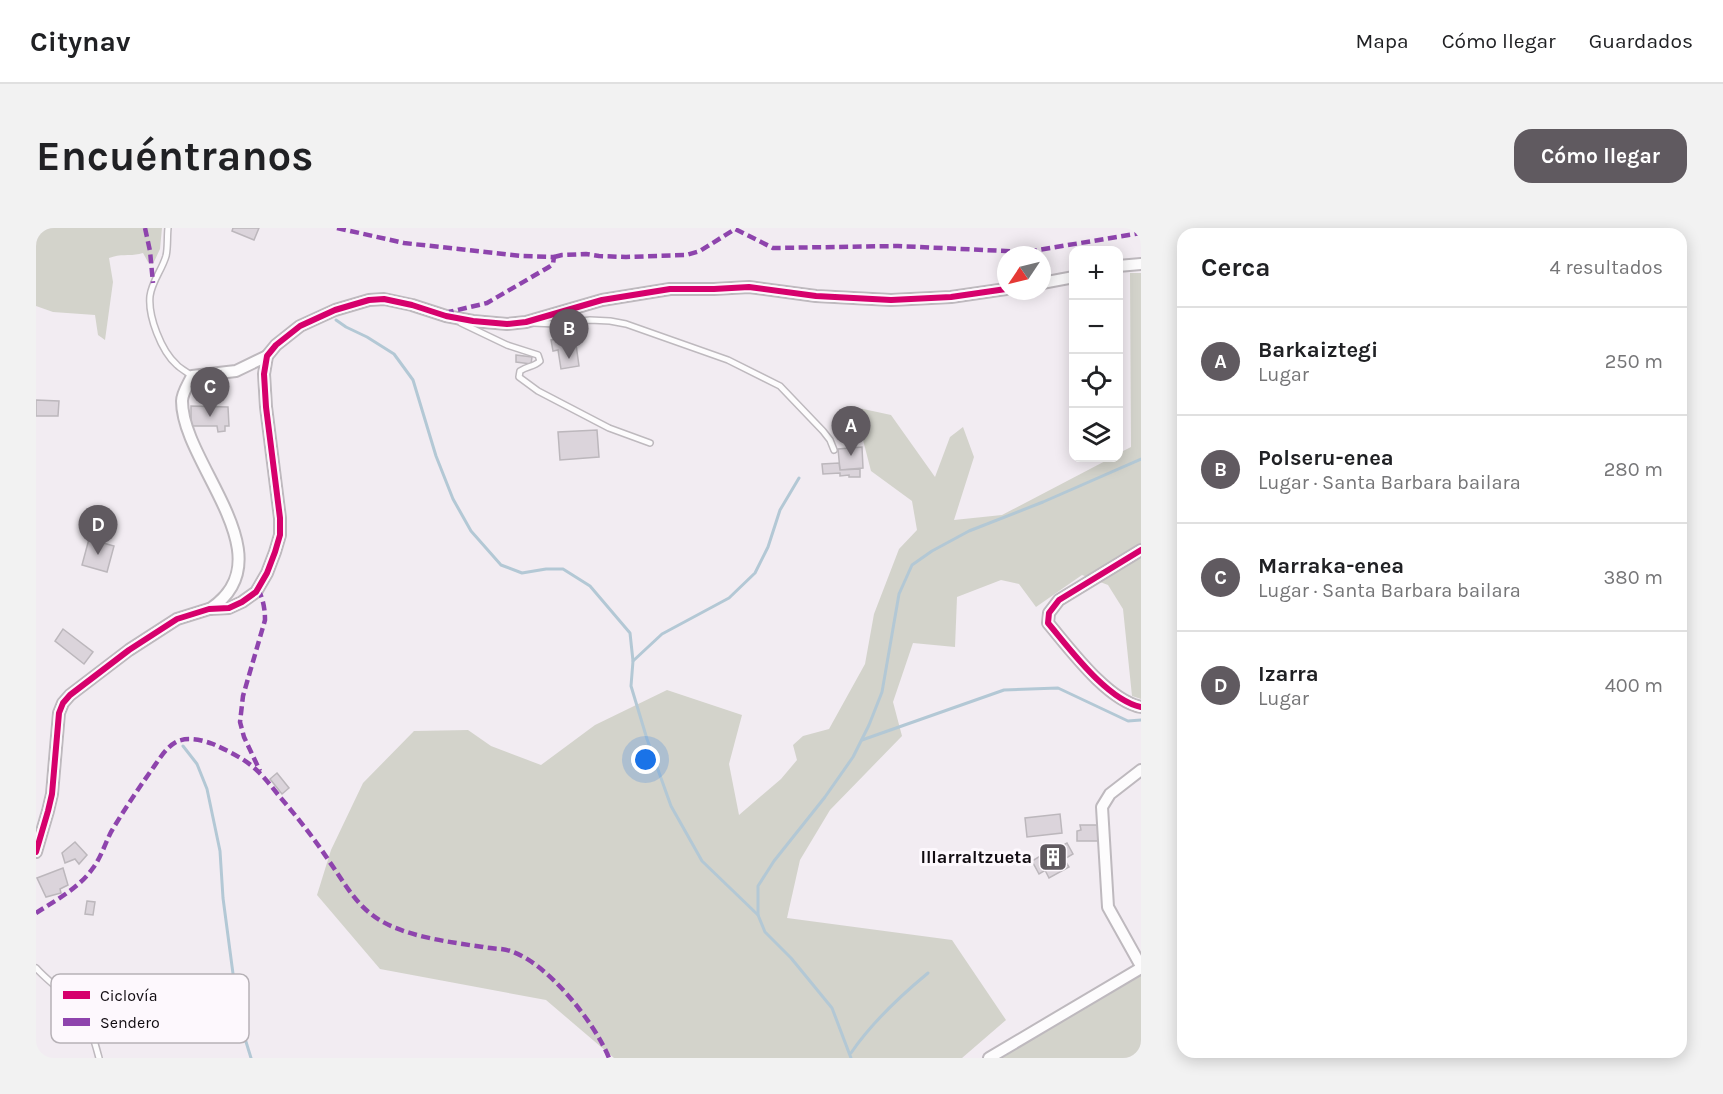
<!DOCTYPE html>
<html lang="es">
<head>
<meta charset="utf-8">
<style>
	:root { --surface:#fff; --page:#f2f2f2; --text:#202124; --muted:#757577; --line:#e0e0e0; --accent:#605a60 }
	body { margin:0; font-family:Karla,sans-serif; background:var(--page); color:var(--text) }
	.controls { position:absolute; right:18px; top:18px; display:grid; overflow:hidden; border-radius:12px; box-shadow:0 3px 15px #0003 }
	.controls button { width:54px; height:54px; display:grid; place-items:center; padding:0; border:0; border-bottom:2px solid var(--line); background:var(--surface); color:var(--text); font:30px sans-serif }
	.compass { position:absolute; left:961px; top:18px; width:54px; height:54px; border-radius:50%; background:var(--surface); box-shadow:0 3px 15px #0003; rotate:235deg }
	.you { position:absolute; left:610px; top:532px; width:21px; height:21px; margin:-15px; border:4px solid #fff; border-radius:50%; background:#1a73e8; box-shadow:0 0 0 9px #1a73e833 }
	.badge { display:grid; place-items:center; width:39px; height:39px; border-radius:50%; background:var(--accent); color:#fff; font-size:20px; font-weight:700 }
	.pin { position:absolute; translate:-50% -50px; filter:drop-shadow(0 2px 3px #0008) }
	.pin::after { content:''; position:absolute; top:32px; width:21px; height:18px; background:inherit; clip-path:polygon(0 0,100% 0,50% 100%) }
	.list { margin:0; padding:0; list-style:none }
	h2 { display:flex; justify-content:space-between; align-items:center; height:78px; margin:0; padding:0 24px; font-size:26px }
	h2 small { font-size:20px; font-weight:400; color:var(--muted) }
	.list li { display:grid; grid-template-columns:39px 1fr auto; gap:18px; align-items:center; box-sizing:border-box; height:108px; padding:0 24px; border-top:2px solid var(--line) }
	.list b { display:block; font-size:22px; white-space:nowrap }
	.list p { margin:0; font-size:20px; white-space:nowrap; color:var(--muted) }
	.list em { font-size:20px; font-style:normal; color:var(--muted) }
	.icon { flex:none; width:33px; height:33px; fill:none; stroke:currentColor; stroke-width:2; stroke-linecap:round; stroke-linejoin:round }
	.map { position:relative; flex:none; width:1105px; height:830px; overflow:hidden; border-radius:18px }
	header { display:flex; align-items:center; gap:36px; box-sizing:border-box; height:84px; padding:0 30px; background:var(--surface); border-bottom:2px solid var(--line) }
	header strong { font-size:28px }
	nav { display:flex; gap:33px; margin-inline-start:auto; font-size:21px }
	.intro { display:flex; align-items:center; justify-content:space-between; box-sizing:border-box; height:144px; padding:0 36px }
	h1 { margin:0; font-size:42px }
	.button { padding:15px 27px; border-radius:18px; background:var(--accent); color:#fff; font-size:21px; font-weight:700 }
	main { display:flex; gap:36px; padding:0 36px }
	aside { flex:1; background:var(--surface); border-radius:18px; box-shadow:0 3px 15px #0003 }
	.map>svg:first-child { display:block }
	.green { fill:#d3d3cb }
	.lines { fill:none; stroke-linecap:round; stroke-linejoin:round }
	.stream { stroke:#b3c8d5; stroke-width:3 }
	.building { fill:#dbd4db; stroke:#bcb7bc; stroke-width:1.5 }
	.lane-casing { stroke:#beb9be; stroke-width:8 }
	.street-casing { stroke:#beb9be; stroke-width:14 }
	.lane { stroke:#fdfcfd; stroke-width:5 }
	.street { stroke:#fdfcfd; stroke-width:10 }
	.quiet { stroke:#8e44ad; stroke-width:4.5; stroke-dasharray:9 4.5; stroke-linecap:butt }
	.cycleway-casing { stroke:#fdf8fd; stroke-width:10 }
	.cycleway { stroke:#d6006c; stroke-width:6 }
	.labels { text-anchor:middle; stroke-width:6; stroke-linejoin:round; paint-order:stroke }
	.poi-label { font-size:18px; font-weight:bold; fill:#110c11; stroke:#fdf8fd; text-anchor:end }
	.key { fill:#fdf8fd; stroke:#b6b1b6; stroke-width:1.5 }
	.key-label { font-size:16px; fill:#110c11 }
</style>
</head>
<body>
<header>
<strong>Citynav</strong>
<nav><a>Mapa</a><a>Cómo llegar</a><a>Guardados</a></nav>
</header>
<div class="intro"><h1>Encuéntranos</h1><a class="button">Cómo llegar</a></div>
<main>
<div class="map">
<svg width="1105" height="830" viewBox="0 0 1105 830">
	<rect width="100%" height="100%" fill="#f2ecf2"/>
	<!-- green -->
	<g class="green">
		<path d="M0,0H126L124,21L117,36L112,34L107,25C94,29 86,25 73,30L77,54L69,112L62,107L59,87L17,84L0,78Z"/>
		<path d="M1094,45H1105V471L1096,468L1087,381L1072,357L1046,347L1000,379L983,356L965,352L921,369L919,419L877,415L857,474L866,508L794,582L764,632L751,690L916,712L970,792L926,830H578L510,772L344,741L281,667L295,622L327,555L378,503L432,502L455,518L505,537L559,497L631,462L706,487L693,536L703,587L745,551L761,532L757,517L767,508L793,501L829,436L838,386L863,321L881,302L876,273L835,243L827,212L802,206L818,179L855,187L899,249L914,209L927,199L938,229L918,292L966,287L1075,230H1082L1083,225L1095,219Z"/>
		<path d="M1105,740V830H966Z"/>
	</g>
	<g class="lines">
		<!-- stream -->
		<g class="stream">
			<path d="M300,92L310,99L331,109L358,126L377,152L400,228L417,271L435,303L465,337L486,345L510,341H527L554,358L594,405L597,433"/>
			<path d="M826,512L968,462L1022,460L1092,493L1105,492"/>
			<path d="M147,518L161,536L171,561L184,623L187,670L203,791L215,830"/>
			<path d="M722,687L666,633L635,578L611,511L595,458L597,433L626,406L693,370L719,345L732,319L744,282L763,250"/>
			<path d="M815,825C836,794 863,769 892,745"/>
			<path d="M815,830L796,780L755,730L729,704L722,687V658L738,633L789,569L817,529L833,497L846,464L863,366L876,337L896,323L933,303L1007,274L1105,231"/>
		</g>
	</g>
	<!-- building -->
	<g class="building">
		<path d="M197,0H223L218,12L196,3Z"/>
		<path d="M539,109L543,138L525,141L522,122L517,123L515,112Z"/>
		<path d="M480,127L496,129L495,136L480,134Z"/>
		<path d="M0,172L23,173L22,188H0Z"/>
		<path d="M155,178L192,179L193,198H189V203L182,204L181,198H155Z"/>
		<path d="M561,202L563,229L524,232L522,204Z"/>
		<path d="M826,219L827,240L804,242L802,221Z"/>
		<path d="M803,235L804,242L824,241V249H813V247L804,248V245L787,246L786,236Z"/>
		<path d="M53,311L78,318L71,344L46,337Z"/>
		<path d="M27,401L57,424L48,436L19,413Z"/>
		<path d="M241,545L253,560L246,566L234,551Z"/>
		<path d="M1024,586L1026,605L991,609L989,590Z"/>
		<path d="M1044,597H1062L1063,613H1041V603L1045,602Z"/>
		<path d="M39,614L51,627L43,636L39,631L29,635L26,625Z"/>
		<path d="M1031,615L1037,626L1003,646L996,633L1009,625L1010,627L1017,623L1016,620L1023,616L1024,619Z"/>
		<path d="M1028,631L1033,639L1013,650L1009,642Z"/>
		<path d="M27,640L32,657L24,661L25,665L10,669L1,650Z"/>
		<path d="M51,673L59,674L57,687L49,686Z"/>
	</g>
	<g class="lines">
		<!-- lane casing -->
		<g class="lane-casing">
			<g id="lane">
				<path d="M132,0C131,9 132,20 130,28C126,42 116,53 114,68C112,88 125,123 141,137C145,141 151,144 156,148"/>
				<path d="M425,95L471,117L502,127L504,133C498,139 491,138 484,143L483,149L502,163L573,200L614,215"/>
				<path d="M497,95L520,96L554,92L574,93L590,96L692,132L744,158L787,203L794,212L798,222"/>
				<path d="M0,740C14,756 37,770 47,786C55,799 59,815 63,830"/>
			</g>
		</g>
		<!-- street casing -->
		<g class="street-casing">
			<g id="street">
				<path d="M1082,38L1105,36"/>
				<path d="M1006,55L1038,49"/>
				<path d="M1105,322L1023,372L1013,385L1012,395C1034,421 1071,472 1105,479"/>
				<path d="M174,381C252,329 146,236 146,173C146,165 153,155 156,148L200,143L231,128"/>
				<path d="M1105,542L1074,566L1066,579L1072,679L1105,738"/>
				<path d="M0,624L12,583L16,566L23,485L27,475L34,467L93,422L141,391L173,381L193,380L206,374L220,364L231,345L239,324L244,307V290L230,179L228,146L231,128L240,117L264,98L299,82L333,72L348,71L376,77L410,88L437,93L471,96L490,94L566,72L634,61H678L713,59L780,68L855,72L915,69L970,61"/>
				<path d="M953,830L1105,740"/>
			</g>
		</g>
		<!-- lane -->
		<use href="#lane" class="lane"/>
		<!-- street -->
		<use href="#street" class="street"/>
		<!-- quiet -->
		<g class="quiet">
			<path d="M109,0L114,23L117,55"/>
			<path d="M301,0L368,15L485,28L518,29L517,36L513,39L451,75L413,84"/>
			<path d="M518,29L526,27L550,26L563,28L590,29L650,27L664,23L699,1L737,20L862,18L990,24L1105,5"/>
			<path d="M222,361C227,371 229,380 229,392L207,468L204,494L208,509L224,543"/>
			<path d="M0,685C20,672 43,660 57,640C65,629 69,616 75,604C88,582 102,561 117,540C124,530 131,518 142,513C153,509 166,512 177,516C190,522 205,529 216,538C227,547 235,558 244,569C261,589 278,610 293,633C306,651 317,672 335,686C362,708 413,714 447,719C456,721 465,720 474,723C511,734 559,795 573,830"/>
		</g>
		<!-- cycleway casing -->
		<g class="cycleway-casing">
			<g id="cycleway">
				<path d="M1105,322L1023,372L1013,385L1012,395C1034,421 1071,472 1105,479"/>
				<path d="M0,624L12,583L16,566L23,485L27,475L34,467L93,422L141,391L173,381L193,380L206,374L220,364L231,345L239,324L244,307V290L230,179L228,146L231,128L240,117L264,98L299,82L333,72L348,71L376,77L410,88L437,93L471,96L490,94L566,72L634,61H678L713,59L780,68L855,72L915,69L970,61"/>
			</g>
		</g>
		<!-- cycleway -->
		<use href="#cycleway" class="cycleway"/>
	</g>
	<!-- icons -->
	<defs>
		<g id="building-square" transform="scale(1.5)"><rect x="-9" y="-9" width="18" height="18" rx="4" fill="#605a60" stroke="#fdf8fd"/><path d="M-4-6H4V6H1V3H-1V6H-4ZM-2.5-4.3h1.7v1.8h-1.7ZM.8-4.3h1.7v1.8H.8ZM-2.5-1h1.7V.8h-1.7ZM.8-1h1.7V.8H.8Z" fill="#fff"/></g>
	</defs>
	<g fill-rule="evenodd">
		<use href="#building-square" x="1017" y="629"/>
	</g>
	<g class="labels">
		<!-- poi labels -->
		<g class="poi-label">
			<text x="996" y="635">Illarraltzueta</text>
		</g>
	</g>
	<!-- legend -->
	<rect x="15" y="746" width="198" height="69" rx="9" class="key"/>
	<rect x="27" y="763" width="27" height="8" fill="#d6006c"/>
	<rect x="27" y="790" width="27" height="8" fill="#8e44ad"/>
	<g class="key-label">
		<text x="64" y="773">Ciclovía</text>
		<text x="64" y="800">Sendero</text>
	</g>
</svg>
<div class="controls">
<button>+</button>
<button>−</button>
<button><svg class="icon" aria-label="locate" viewBox="0 0 24 24"><circle cx="12" cy="12" r="6"/><path d="M12 2v4M12 18v4M2 12h4M18 12h4"/></svg></button>
<button><svg class="icon" aria-label="layers" viewBox="0 0 24 24"><path d="M12 4l9 5-9 5-9-5zM3 14l9 5 9-5"/></svg></button>
</div>
<svg class="compass" viewBox="-18 -18 36 36"><path d="M0-13l5 13h-10z" fill="#e53935"/><path d="M0 13l5-13h-10z" fill="#757577"/></svg>
<div class="you"></div>
<div class="pin badge" style="left:815px;top:228px">A</div>
<div class="pin badge" style="left:533px;top:131px">B</div>
<div class="pin badge" style="left:174px;top:189px">C</div>
<div class="pin badge" style="left:62px;top:327px">D</div>
</div>
<aside>
<h2>Cerca<small>4 resultados</small></h2>
<ul class="list">
<li><span class="badge">A</span><div><b>Barkaiztegi</b><p>Lugar</p></div><em>250 m</em></li>
<li><span class="badge">B</span><div><b>Polseru-enea</b><p>Lugar · Santa Barbara bailara</p></div><em>280 m</em></li>
<li><span class="badge">C</span><div><b>Marraka-enea</b><p>Lugar · Santa Barbara bailara</p></div><em>380 m</em></li>
<li><span class="badge">D</span><div><b>Izarra</b><p>Lugar</p></div><em>400 m</em></li>
</ul>
</aside>
</main>
</body>
</html>
